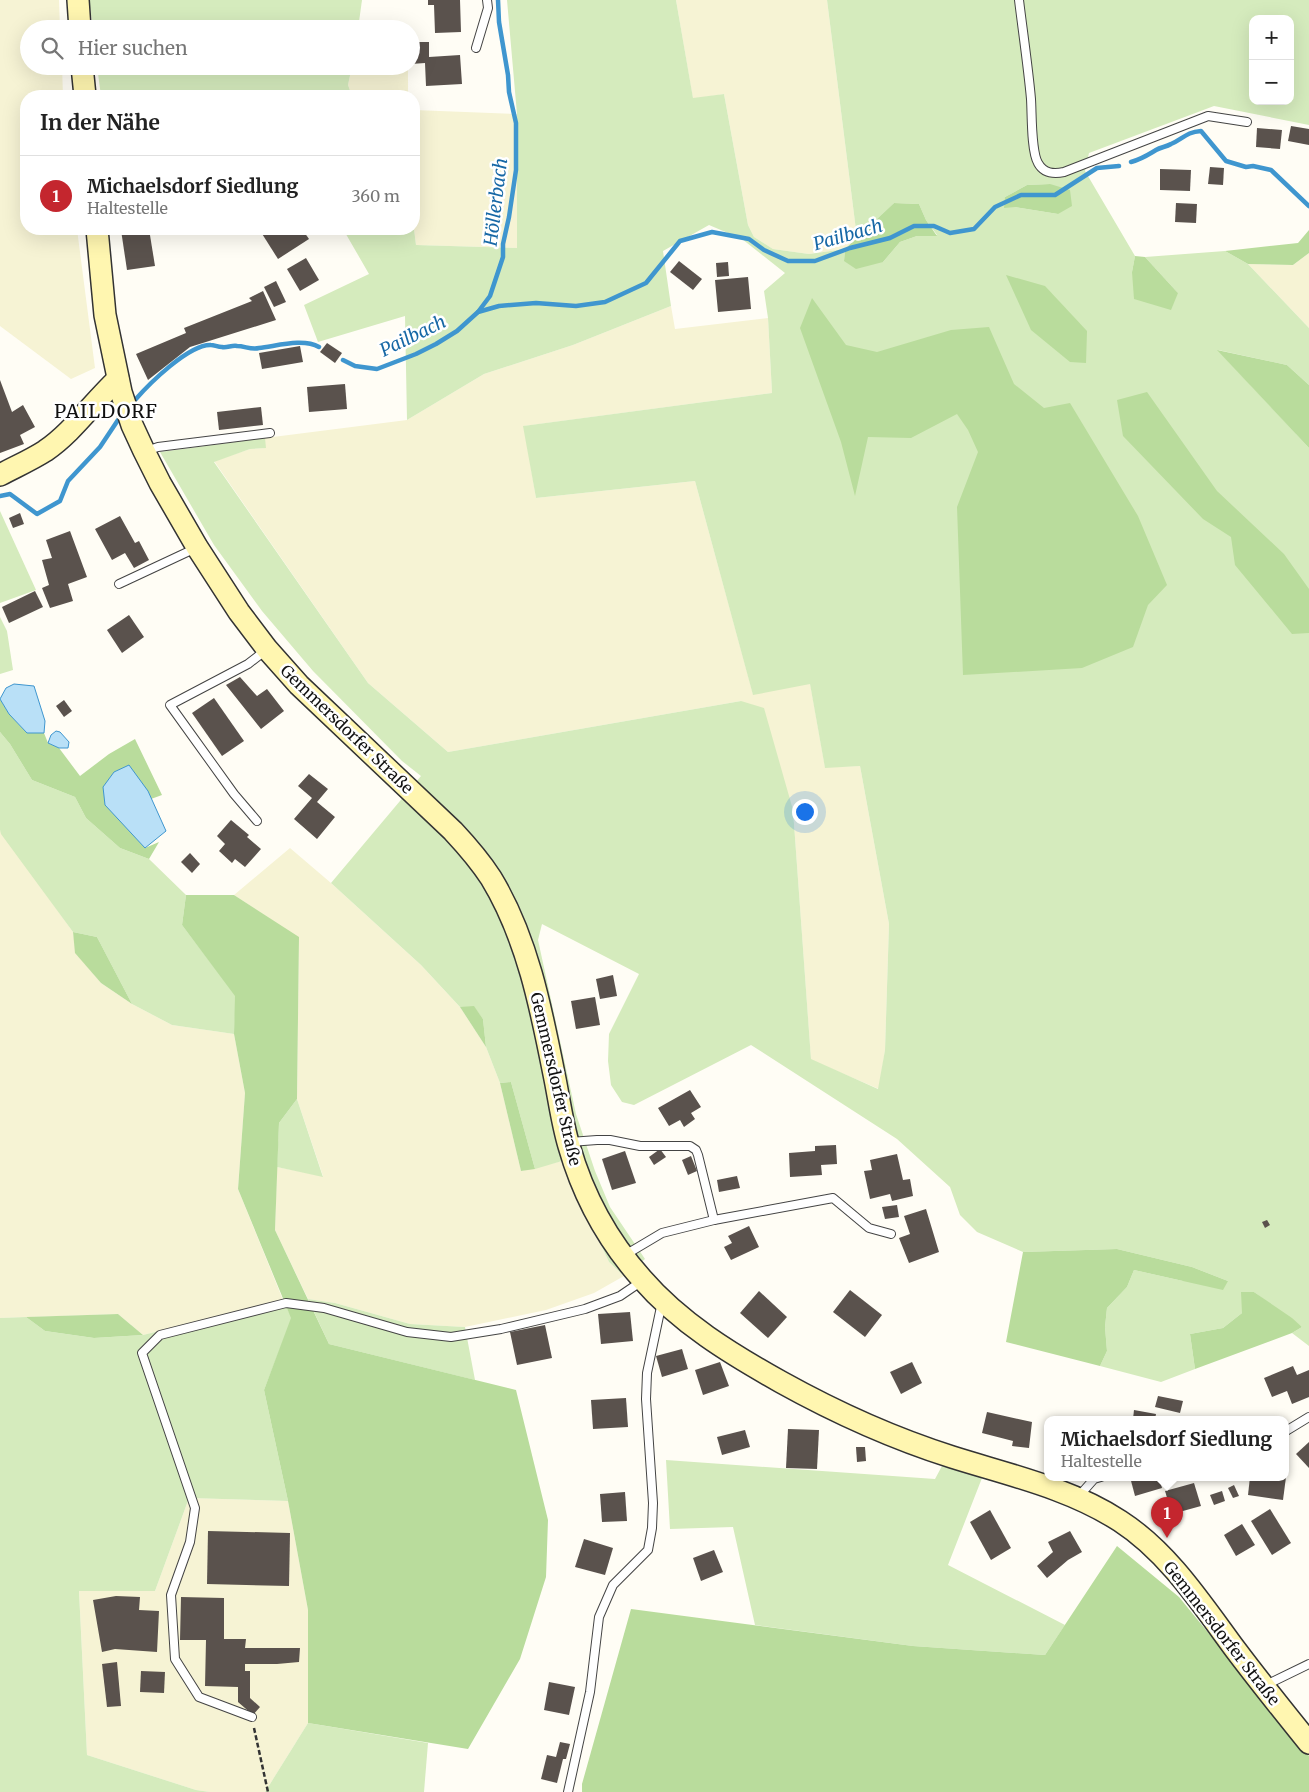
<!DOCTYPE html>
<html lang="de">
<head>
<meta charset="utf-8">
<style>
	:root { --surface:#fff; --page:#f6f6f6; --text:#222; --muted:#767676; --line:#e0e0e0; --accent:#c4262e }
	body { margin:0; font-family:Merriweather,serif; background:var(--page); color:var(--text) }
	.controls { position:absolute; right:15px; top:15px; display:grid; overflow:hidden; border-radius:10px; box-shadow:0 5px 20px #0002 }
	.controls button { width:45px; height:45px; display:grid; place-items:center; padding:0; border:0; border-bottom:1px solid var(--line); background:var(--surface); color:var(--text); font:25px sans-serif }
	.you { position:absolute; left:804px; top:811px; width:18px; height:18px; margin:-12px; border:4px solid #fff; border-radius:50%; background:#1a73e8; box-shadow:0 0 0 8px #1a73e833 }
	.badge { display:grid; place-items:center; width:32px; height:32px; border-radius:50%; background:var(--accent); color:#fff; font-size:16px; font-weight:700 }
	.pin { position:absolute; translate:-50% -41px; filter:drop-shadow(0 1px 2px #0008) }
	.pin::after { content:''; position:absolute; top:26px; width:18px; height:15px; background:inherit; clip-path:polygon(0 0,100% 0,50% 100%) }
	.popup { position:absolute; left:1044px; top:1416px; width:245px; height:65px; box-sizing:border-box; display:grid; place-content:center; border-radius:10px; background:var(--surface); filter:drop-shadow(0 1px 4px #0005); font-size:16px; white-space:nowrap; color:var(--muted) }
	.popup b { font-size:19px; color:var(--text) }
	.popup::after { content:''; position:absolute; left:50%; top:100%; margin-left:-10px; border:10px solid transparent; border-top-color:var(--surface) }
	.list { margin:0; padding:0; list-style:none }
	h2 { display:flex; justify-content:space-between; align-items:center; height:65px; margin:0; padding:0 20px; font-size:21px }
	h2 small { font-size:16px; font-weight:400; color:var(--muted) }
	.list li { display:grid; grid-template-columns:32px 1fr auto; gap:15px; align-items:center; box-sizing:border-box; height:80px; padding:0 20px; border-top:1px solid var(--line) }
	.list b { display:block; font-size:19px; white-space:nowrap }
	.list p { margin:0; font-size:16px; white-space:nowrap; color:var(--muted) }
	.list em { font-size:16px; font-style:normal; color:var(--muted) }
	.icon { flex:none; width:28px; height:28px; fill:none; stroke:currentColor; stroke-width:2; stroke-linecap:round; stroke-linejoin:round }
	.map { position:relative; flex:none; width:1309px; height:1792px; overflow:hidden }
	.search { position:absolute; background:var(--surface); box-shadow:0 5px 20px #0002; left:20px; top:20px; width:400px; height:55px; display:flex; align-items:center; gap:12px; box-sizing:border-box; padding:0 18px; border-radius:28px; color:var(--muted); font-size:19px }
	.panel { position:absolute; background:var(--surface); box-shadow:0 5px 20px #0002; left:20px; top:90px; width:400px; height:145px; border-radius:20px }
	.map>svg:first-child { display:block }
	.farmland { fill:#f6f3d4 }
	.green { fill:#d5ebbd; fill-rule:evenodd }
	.forest { fill:#b9dc9c }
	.water { fill:#b9e0f7; stroke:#3f96cf }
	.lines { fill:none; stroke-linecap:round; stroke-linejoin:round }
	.stream { stroke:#3f96cf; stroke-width:4.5 }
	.building { fill:#5a524d }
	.lane-casing { stroke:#444; stroke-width:10 }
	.secondary-casing { stroke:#333; stroke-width:24 }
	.path { stroke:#333; stroke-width:2.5; stroke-dasharray:5 2.5; stroke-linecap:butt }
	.lane { stroke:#fff; stroke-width:8 }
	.secondary { stroke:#fff6b0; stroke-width:21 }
	.labels { text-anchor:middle; stroke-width:5; stroke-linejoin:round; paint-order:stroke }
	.street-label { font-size:16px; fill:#111; stroke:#fff }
	.water-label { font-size:18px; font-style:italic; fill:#1768a6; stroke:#fff }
	.quarter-label { font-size:19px; letter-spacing:1px; fill:#111; stroke:#fff }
</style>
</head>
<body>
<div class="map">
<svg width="1309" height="1792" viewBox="0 0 1309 1792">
	<rect width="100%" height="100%" fill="#fffdf5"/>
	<!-- farmland -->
	<g class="farmland">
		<path d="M0,0H59L60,29H29V66H62L63,96H26V229H77L95,368L71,379L0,326Z"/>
		<path d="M676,0H827L857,238L845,249L809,254L773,249L754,237L748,225L724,94L693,99Z"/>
		<path d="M352,66H408V96H352L348,85Z"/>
		<path d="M414,110L517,114V248L416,245L414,229Z"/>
		<path d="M1309,253V328L1248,264L1293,265Z"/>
		<path d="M671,306L675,329L768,318L772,393L524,426L536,498L695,481L753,694L810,683L825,767L860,766L889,924L885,1050L879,1089L811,1060L793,810L741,701L448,752L368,683L214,461L250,449L265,448V438L407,420L484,374L573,345Z"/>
		<path d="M0,830L73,932L76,953L101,983L132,1004L172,1025L234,1034L245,1093L238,1189L283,1300L143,1335L118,1314L0,1318Z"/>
		<path d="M290,848L331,883L421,965L460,1007L486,1047L500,1083L521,1171L562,1161L609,1262L624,1276L594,1293L546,1310L465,1327L410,1324L335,1303L308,1299L275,1230L277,1167L323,1176L297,1099L299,938L234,895Z"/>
		<path d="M189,1498L288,1501L308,1610V1723L265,1792H210L196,1790L87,1755L79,1590L155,1591Z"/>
	</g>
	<!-- green -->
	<g class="green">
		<path d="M89,0H362L358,29H93Z"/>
		<path d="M507,0H676L693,98L724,94L748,225L754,237L773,249L809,254L845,249L844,261L883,262L900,242L917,236L937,235L926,220L919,204L894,203L857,238L827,0H1309V125L1214,106L1089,153L1085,171L1135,256L1132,272L1178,293L1145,257L1225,251L1248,264L1309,328V385L1287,365L1218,350L1309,448V1346L1292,1333L1302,1327L1254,1292H1242V1313L1223,1328L1190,1334L1195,1369L1161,1382L1100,1366L1107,1351L1105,1327L1107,1308L1127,1287L1134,1270L1183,1281H1228L1192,1267L1117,1249L1023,1252L977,1232L960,1215L950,1187L897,1139L751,1045L634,1105L622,1102L611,1085L608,1061L609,1034L639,974L542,924L538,940L576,1114L595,1171L610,1207L645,1259L624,1276L609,1262L562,1161L535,1169L511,1082L500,1083L486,1047L483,1019L474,1007H460L421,965L331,883L421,776L402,761L313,671L262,611L214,545L160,452L265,438L266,448L250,449L214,462L368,683L448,752L741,701L764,708L793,810L811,1059L878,1089L885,1050L889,924L860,766L825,768L810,684L753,695L695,481L536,498L523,426L772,393L768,318L764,291L785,273L742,239L709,225L663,251L671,306L573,345L484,374L407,420L405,316L318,342L304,305L369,274L343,229H414L416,245L517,248V114ZM1253,19H1290V101H1253ZM1050,184L1058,214L1015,207L1005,197L1027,185Z"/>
		<path d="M97,66H352L348,85L352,96H101Z"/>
		<path d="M0,511L36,590L0,603Z"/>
		<path d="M0,617L7,631L13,670L0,674Z"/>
		<path d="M0,732L10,744L32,780L75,797L86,818L120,848L149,859L186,895L182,925L236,996L234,1034L172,1025L132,1004L97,937L73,932L1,834L0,830Z"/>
		<path d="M297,1099L323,1177L277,1167L279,1123Z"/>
		<path d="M308,1299L335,1303L410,1324L465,1327L475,1380L329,1344Z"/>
		<path d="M283,1300L292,1318L264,1390L288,1501L189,1498L155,1591H79L87,1755L196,1790L210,1792H0V1318L26,1317L45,1331L94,1338L143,1335Z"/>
		<path d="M666,1460L935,1479L942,1466L982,1478L948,1565L1065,1625L1045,1655L913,1646L755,1625L733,1527L670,1529Z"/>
		<path d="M308,1723L428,1743L424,1792H265Z"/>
	</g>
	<!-- forest -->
	<g class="forest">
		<path d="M1050,184L1070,190L1072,206L1058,214L1015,207L1004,208L1005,197L1027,185Z"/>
		<path d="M894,203L919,204L926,220L937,236H917L900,242L883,262L856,269L844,261L845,249Z"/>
		<path d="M1309,230V253L1293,265L1248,264L1225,251L1298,243Z"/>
		<path d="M1135,256L1145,257L1178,293L1171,310L1134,299L1132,272Z"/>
		<path d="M1006,275L1045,286L1087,331L1086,363L1070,362L1031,330Z"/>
		<path d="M812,298L846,345L877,352L951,330L989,327L1014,384L1044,408L1070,403L1138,516L1167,585L1148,605L1133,647L1082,668L963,675L957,507L978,452L968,430L957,414L911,438L868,437L855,496L841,442L800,328Z"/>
		<path d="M1217,350L1287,365L1309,385V448Z"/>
		<path d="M1147,392L1217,491L1284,554L1309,589V633L1292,634L1235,565L1231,537L1203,519L1123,436L1117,400Z"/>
		<path d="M0,699L9,714L27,733H44L48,743L59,748L80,776L109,754L135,739L162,795L151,799L148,791L127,828L145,848L159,842L149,859L120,848L86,818L75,797L32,780L10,744L0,732Z"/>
		<path d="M186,895H234L299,937L297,1099L279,1123L275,1230L329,1344L516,1390L548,1520L546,1577L520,1659L468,1749L308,1723V1610L288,1501L264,1390L291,1318L238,1189L245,1093L234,1034L235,996L182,925Z"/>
		<path d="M73,932L97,937L132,1004L101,983L75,953Z"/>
		<path d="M474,1006L483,1019L486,1047L460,1007Z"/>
		<path d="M511,1082L535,1169L521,1171L500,1083Z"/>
		<path d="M1117,1249L1192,1267L1228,1281L1223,1290L1134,1270L1127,1287L1107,1308L1105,1327L1107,1351L1100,1366L1006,1342L1023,1252Z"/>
		<path d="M1241,1292H1254L1292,1318L1302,1327L1292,1333L1195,1369L1190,1334L1223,1328L1242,1313Z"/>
		<path d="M118,1314L143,1335L94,1338L45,1331L26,1317Z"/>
		<path d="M1117,1546L1179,1597L1309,1756V1792H582V1784L631,1609L913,1646L1045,1655Z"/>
	</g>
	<!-- water -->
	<g class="water">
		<path d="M14,684L34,686L45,721L44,733H27L9,714L0,699L6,688Z"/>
		<path d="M56,731L60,732L69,742L68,748H59L48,743L51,735Z"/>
		<path d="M129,765L148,791L166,831L145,848L105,805L103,787L114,772Z"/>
	</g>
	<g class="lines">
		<!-- stream -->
		<g class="stream">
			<path d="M1131,162C1142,159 1146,156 1156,150C1161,147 1166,147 1171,144C1183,139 1186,132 1201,131L1226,161L1246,167L1253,166L1271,170L1309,206"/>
			<path d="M478,312L490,296L503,257V244L509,217L516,170V123L509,92L508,75L499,22L498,0"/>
			<path d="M343,360L355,366L377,369L416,354L436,344L457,331L478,312L499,306L536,303L576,306L605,302L646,283L680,241L712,232L749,239L764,250L788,261H815L850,248L890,238L914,226H934L950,233L974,229L995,207L1021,195H1055L1097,168L1119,166"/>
			<path d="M135,400C149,384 189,344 211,345C214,345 218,347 222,347C227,348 232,345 237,346C245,346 251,350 259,348C277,346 303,338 319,347"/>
			<path d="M0,496L10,494L37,514L60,501L68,481L100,447L118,420"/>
		</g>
	</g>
	<!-- building -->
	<g class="building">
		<path d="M428,0H460L461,32L435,33L434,5H428Z"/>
		<path d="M411,42H429V57L460,55L462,84L426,86L425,63L411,64Z"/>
		<path d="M1291,126L1309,129V145L1288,141Z"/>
		<path d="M1257,128L1282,130L1280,149L1256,147Z"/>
		<path d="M1210,167L1224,168L1223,185L1208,184Z"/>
		<path d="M1160,169L1191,170L1190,191L1160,190Z"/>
		<path d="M1176,203L1197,204L1196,223L1175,222Z"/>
		<path d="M130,229H149L155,266L127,270L121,230Z"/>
		<path d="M259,229H302L309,239L278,259Z"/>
		<path d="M306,258L319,280L300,291L287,269Z"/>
		<path d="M679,261L702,279L693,290L670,272Z"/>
		<path d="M728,262L729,276L717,277L716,263Z"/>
		<path d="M748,277L751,309L718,312L715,280Z"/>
		<path d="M276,281L286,302L274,307L264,287Z"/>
		<path d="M263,291L276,320L190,347L148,380L136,354L186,333L184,328L252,301L249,298Z"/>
		<path d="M327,343L342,353L335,363L320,352Z"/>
		<path d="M300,346L303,362L262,369L259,353Z"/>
		<path d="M0,380L12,412L23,405L35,427L20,435L24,444L0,453Z"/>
		<path d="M345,384L347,409L309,412L307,387Z"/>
		<path d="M261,407L263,425L219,430L217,412Z"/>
		<path d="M20,513L24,524L13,528L9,518Z"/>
		<path d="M120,516L135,543L139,541L149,560L134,568L125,553L112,560L95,529Z"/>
		<path d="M70,531L87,577L68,584L73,601L50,608L42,588L49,585L42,560L52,558L46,540Z"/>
		<path d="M35,591L43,607L9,623L2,607Z"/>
		<path d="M129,615L144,637L122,653L107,630Z"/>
		<path d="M240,677L257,696L267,689L284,711L261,729L226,685Z"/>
		<path d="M214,698L244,741L222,756L192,713Z"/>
		<path d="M64,700L72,711L64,717L56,706Z"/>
		<path d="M309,774L328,789L317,802L335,817L317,839L294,819L312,798L298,786Z"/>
		<path d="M231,820L249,835L247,837L261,849L245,867L235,859L232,863L219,851L225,844L217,836Z"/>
		<path d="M190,853L200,864L192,873L181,862Z"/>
		<path d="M613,975L617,996L600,999L596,979Z"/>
		<path d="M595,997L600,1025L576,1029L571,1001Z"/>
		<path d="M690,1090L701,1107L691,1113L695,1119L684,1127L680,1120L669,1126L658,1108Z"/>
		<path d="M836,1145L837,1164L821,1165L822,1175L790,1177L789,1153L815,1151V1146Z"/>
		<path d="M660,1149L666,1157L654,1165L649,1157Z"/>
		<path d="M625,1151L636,1183L612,1190L602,1159Z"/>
		<path d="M897,1154L903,1180L910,1179L913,1196L892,1201L890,1194L870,1199L864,1171L872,1170L870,1160Z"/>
		<path d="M691,1156L697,1171L688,1175L682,1160Z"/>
		<path d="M737,1176L740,1188L719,1192L717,1180Z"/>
		<path d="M897,1205L899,1217L885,1219L882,1207Z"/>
		<path d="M926,1209L939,1252L909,1263L899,1238L910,1234L904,1216Z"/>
		<path d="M1267,1220L1270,1225L1265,1228L1262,1222Z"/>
		<path d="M749,1226L759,1247L731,1260L724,1247L732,1243L728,1236Z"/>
		<path d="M850,1290L882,1315L865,1337L833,1312Z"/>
		<path d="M759,1291L787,1317L768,1338L740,1313Z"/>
		<path d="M630,1312L633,1341L601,1344L598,1314Z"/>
		<path d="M545,1325L552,1358L517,1365L510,1332Z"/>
		<path d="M682,1349L688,1369L662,1377L656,1356Z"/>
		<path d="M720,1362L729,1386L703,1395L695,1370Z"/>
		<path d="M912,1362L922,1383L901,1394L890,1372Z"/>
		<path d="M1293,1366L1297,1375L1309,1370V1397L1292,1404L1287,1391L1272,1397L1264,1378Z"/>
		<path d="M1158,1396L1183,1401L1180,1413L1155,1407Z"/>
		<path d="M626,1398L628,1427L593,1429L591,1400Z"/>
		<path d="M1134,1410L1156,1414L1155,1419H1133Z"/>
		<path d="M987,1412L1032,1422L1029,1448L1012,1446L1013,1441L982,1433Z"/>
		<path d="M788,1429L819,1430L817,1469L786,1468Z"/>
		<path d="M745,1430L750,1447L722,1455L717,1437Z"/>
		<path d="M1309,1442V1468L1296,1454Z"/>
		<path d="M856,1447H865L866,1461L857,1462Z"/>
		<path d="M1130,1477H1159L1162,1488L1135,1496Z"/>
		<path d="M1250,1477H1286L1283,1500L1248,1495Z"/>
		<path d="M1194,1483L1201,1506L1172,1514L1165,1491Z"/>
		<path d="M1234,1485L1239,1496L1233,1498L1228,1488Z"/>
		<path d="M1222,1491L1225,1501L1214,1505L1210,1495Z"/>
		<path d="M625,1492L627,1521L602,1522L600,1494Z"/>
		<path d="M1270,1509L1291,1543L1272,1555L1251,1521Z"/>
		<path d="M990,1510L1011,1548L991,1560L970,1522Z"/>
		<path d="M1242,1524L1255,1545L1236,1556L1224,1535Z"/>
		<path d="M208,1531L290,1533L289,1586L207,1584Z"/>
		<path d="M1070,1531L1082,1552L1068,1560L1047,1578L1037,1566L1053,1552L1048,1542Z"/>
		<path d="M584,1539L613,1548L605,1575L575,1567Z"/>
		<path d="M714,1550L723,1572L701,1581L693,1558Z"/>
		<path d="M116,1596L140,1597L139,1610L159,1611L157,1652L115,1649L102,1652L93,1600Z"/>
		<path d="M181,1597L224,1598V1639H246L245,1648H300L299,1662L277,1664H245V1671H250V1698L260,1707L253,1715L238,1702V1687L205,1686L206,1640H180Z"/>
		<path d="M117,1662L121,1706L107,1707L102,1664Z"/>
		<path d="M141,1671L165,1672L164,1693L140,1692Z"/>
		<path d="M549,1682L575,1687L569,1715L544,1710Z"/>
		<path d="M560,1742L570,1744L566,1759H563L557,1783L541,1779L547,1755L556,1757Z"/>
	</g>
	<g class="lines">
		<!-- lane casing -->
		<g class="lane-casing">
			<g id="lane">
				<path d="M1019,0C1023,33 1028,66 1031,99C1032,114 1031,151 1038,163C1044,174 1054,174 1064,172L1208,116L1247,122"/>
				<path d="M476,48L488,8L487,0"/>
				<path d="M146,451L158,447L270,433"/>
				<path d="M119,584L196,548"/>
				<path d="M257,821L234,794L170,705L248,664L266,650"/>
				<path d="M570,1142L597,1140H610L640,1146H690L696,1150L698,1155L714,1220"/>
				<path d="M625,1255L662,1233L714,1220L833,1198L869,1228L891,1234"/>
				<path d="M1286,1431L1309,1417"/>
				<path d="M1079,1496L1094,1479L1101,1477"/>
				<path d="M1266,1685L1309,1664"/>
				<path d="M252,1717L199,1697L175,1659L171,1595L190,1542L195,1508L142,1353L160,1335L286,1303L324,1308L407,1332L451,1337L501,1329L585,1309L620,1296L642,1281"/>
				<path d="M568,1792L590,1692L599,1617L613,1585L648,1550L652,1528L653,1503L646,1399L647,1373L662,1302"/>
			</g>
		</g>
		<!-- secondary casing -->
		<g class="secondary-casing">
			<g id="secondary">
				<path d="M78,0L80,29"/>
				<path d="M82,66L85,96"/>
				<path d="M97,229L105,315L121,392L132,425L144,451L160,483L197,547L239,612L267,649L299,685L453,831C467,846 480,861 491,878C527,937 541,1008 554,1074C559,1098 562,1123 569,1146C583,1195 608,1241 642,1279C680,1323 731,1354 781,1382C835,1412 892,1438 952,1457C1009,1475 1069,1488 1120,1521C1168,1552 1201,1603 1235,1649C1259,1681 1284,1712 1309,1743"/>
				<path d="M0,475C15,467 31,460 45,451C73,432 93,402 118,379"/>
			</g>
		</g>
		<!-- path -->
		<path class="path" d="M254,1728L268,1792"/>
		<!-- lane -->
		<use href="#lane" class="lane"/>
		<!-- secondary -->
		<use href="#secondary" class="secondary"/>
	</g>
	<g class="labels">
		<!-- street labels -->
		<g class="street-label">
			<text transform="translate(347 729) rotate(44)" y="6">Gemmersdorfer Straße</text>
			<text transform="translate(556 1079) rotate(77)" y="6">Gemmersdorfer Straße</text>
			<text transform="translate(1222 1633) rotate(52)" y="6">Gemmersdorfer Straße</text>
		</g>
		<!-- water labels -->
		<g class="water-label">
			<text transform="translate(496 202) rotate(-83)" y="6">Höllerbach</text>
			<text transform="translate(848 235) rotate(-16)" y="6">Pailbach</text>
			<text transform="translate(413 336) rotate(-26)" y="6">Pailbach</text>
		</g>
		<!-- quarter labels -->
		<g class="quarter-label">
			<text x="106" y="418">PAILDORF</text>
		</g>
	</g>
</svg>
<div class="controls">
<button>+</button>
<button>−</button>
</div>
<div class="you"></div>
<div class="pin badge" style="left:1167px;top:1538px">1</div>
<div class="popup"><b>Michaelsdorf Siedlung</b>Haltestelle</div>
<div class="search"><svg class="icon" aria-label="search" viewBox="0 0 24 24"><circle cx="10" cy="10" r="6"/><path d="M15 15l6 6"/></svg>Hier suchen</div>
<section class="panel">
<h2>In der Nähe<small></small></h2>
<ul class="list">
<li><span class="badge">1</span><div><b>Michaelsdorf Siedlung</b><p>Haltestelle</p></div><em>360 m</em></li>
</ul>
</section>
</div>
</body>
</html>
